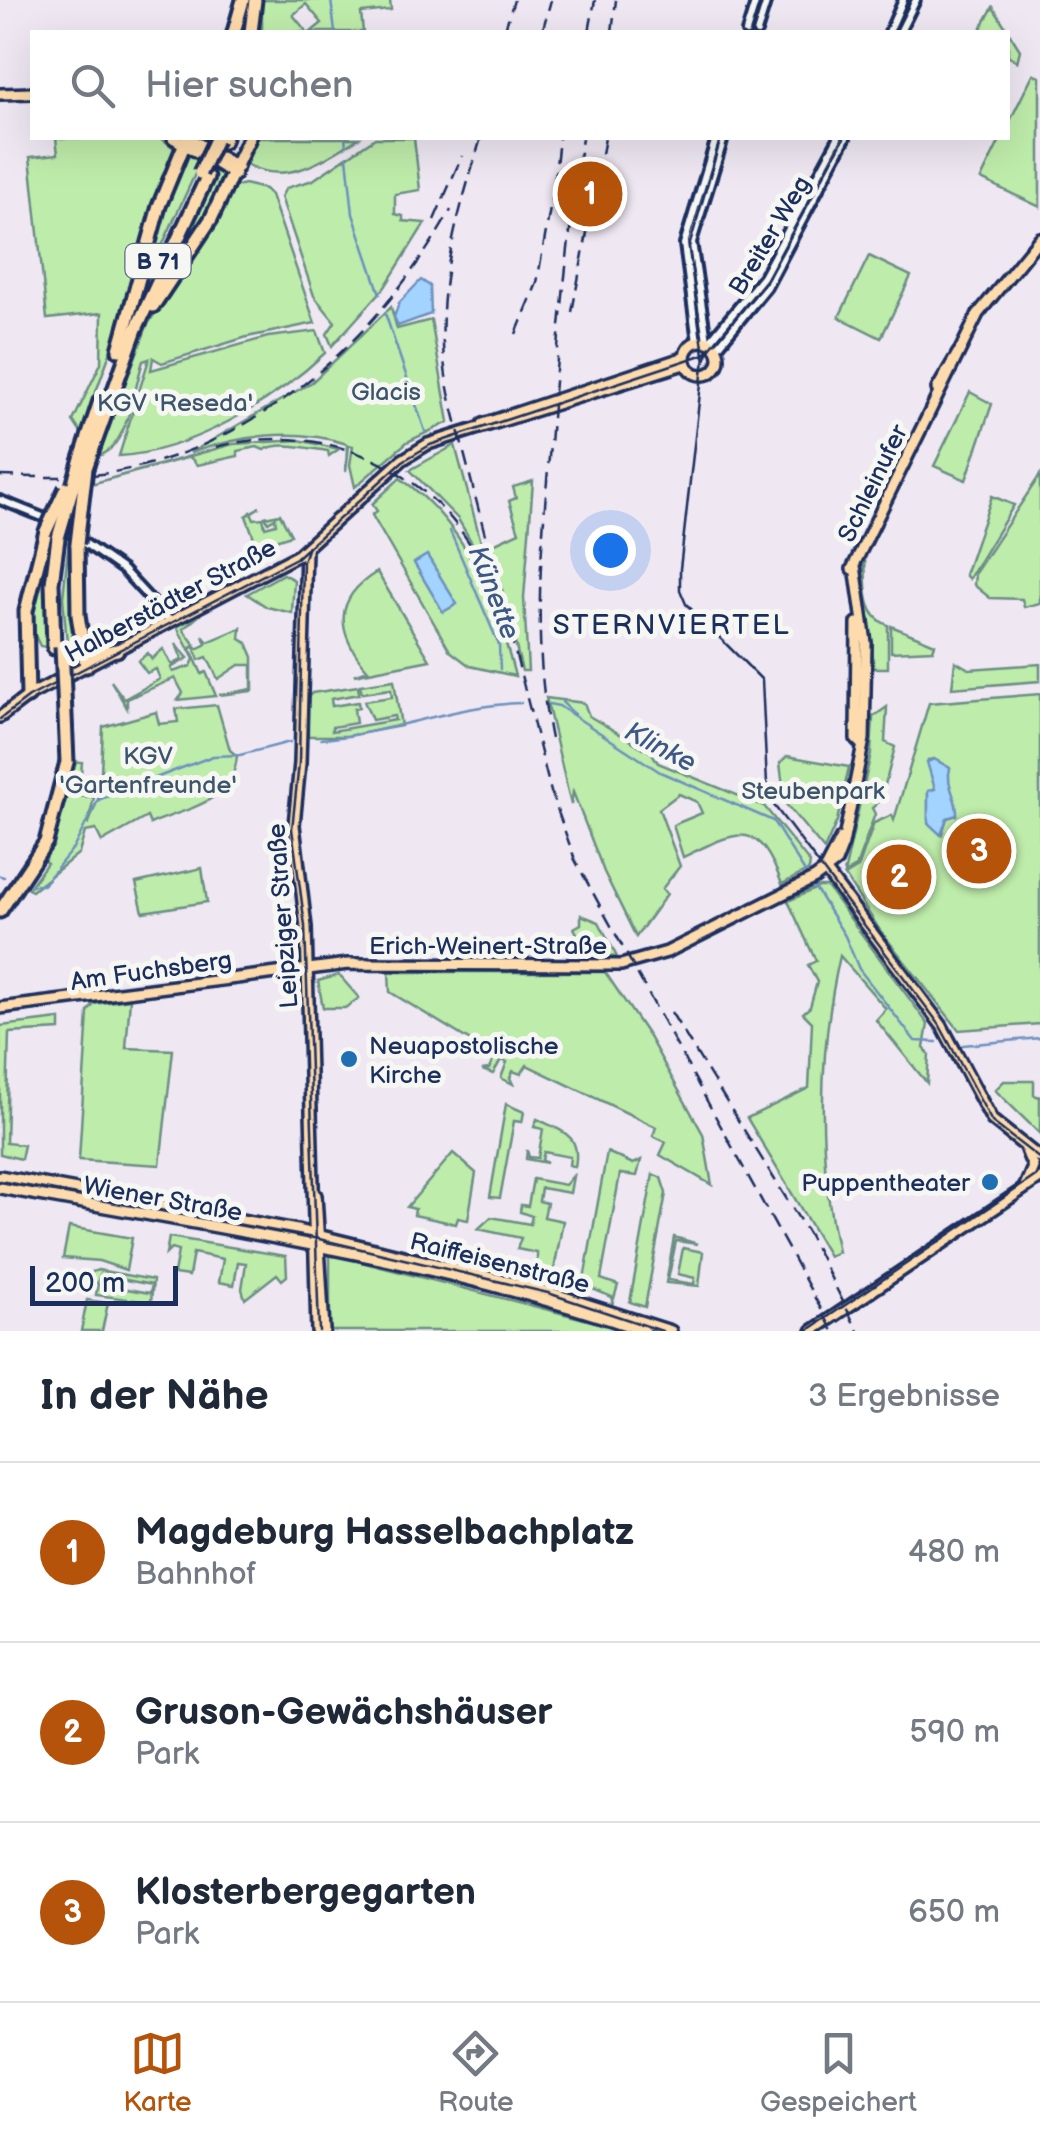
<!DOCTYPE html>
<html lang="de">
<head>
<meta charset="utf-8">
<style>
	:root { --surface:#fff; --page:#f6f6f7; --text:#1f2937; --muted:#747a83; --line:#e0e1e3; --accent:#b45309 }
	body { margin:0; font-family:"Balsamiq Sans",sans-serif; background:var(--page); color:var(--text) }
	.scale { position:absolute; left:30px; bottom:25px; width:148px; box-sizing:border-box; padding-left:10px; border:5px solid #1b2f5e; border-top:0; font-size:28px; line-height:35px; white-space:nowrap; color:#1b2f5e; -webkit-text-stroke:8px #f6f6f2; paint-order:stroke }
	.you { position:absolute; left:610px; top:550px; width:35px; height:35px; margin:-25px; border:8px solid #fff; border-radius:50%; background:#1a73e8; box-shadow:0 0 0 15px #1a73e833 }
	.badge { display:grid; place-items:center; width:65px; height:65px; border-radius:50%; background:var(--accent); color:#fff; font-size:32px; font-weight:700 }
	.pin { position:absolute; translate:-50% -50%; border:5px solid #fff; box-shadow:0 2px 10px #0006 }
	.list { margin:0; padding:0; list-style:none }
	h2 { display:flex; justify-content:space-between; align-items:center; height:130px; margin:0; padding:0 40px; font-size:42px }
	h2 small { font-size:32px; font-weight:400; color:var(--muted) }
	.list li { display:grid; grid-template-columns:65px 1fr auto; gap:30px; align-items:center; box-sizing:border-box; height:180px; padding:0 40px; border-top:2px solid var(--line) }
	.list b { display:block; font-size:38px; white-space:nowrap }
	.list p { margin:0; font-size:32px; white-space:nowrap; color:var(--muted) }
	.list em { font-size:32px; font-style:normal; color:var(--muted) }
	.icon { flex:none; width:55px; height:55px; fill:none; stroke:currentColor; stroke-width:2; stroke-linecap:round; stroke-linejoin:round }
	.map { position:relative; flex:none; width:1040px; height:1331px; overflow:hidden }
	.search { position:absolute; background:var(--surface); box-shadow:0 10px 40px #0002; left:30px; right:30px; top:30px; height:110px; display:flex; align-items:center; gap:25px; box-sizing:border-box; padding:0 35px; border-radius:0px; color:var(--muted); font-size:38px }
	.sheet { height:670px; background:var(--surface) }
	nav { display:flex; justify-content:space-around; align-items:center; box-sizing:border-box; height:140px; border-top:2px solid var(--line); background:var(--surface); font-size:28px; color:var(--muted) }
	nav a { display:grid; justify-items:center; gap:5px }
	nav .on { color:var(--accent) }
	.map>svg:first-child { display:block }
	.green { fill:#beecaa; stroke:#6c8e84; stroke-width:2.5; fill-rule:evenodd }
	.water { fill:#a3d3ff; stroke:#6d91bf; stroke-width:2.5 }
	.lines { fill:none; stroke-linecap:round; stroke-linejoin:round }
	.stream { stroke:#6d91bf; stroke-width:2.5 }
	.minor-casing { stroke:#1b2f5e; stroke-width:14 }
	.major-casing { stroke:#1b2f5e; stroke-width:16 }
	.highway-casing { stroke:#1b2f5e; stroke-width:19 }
	.minor { stroke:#f6f6f2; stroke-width:6 }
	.major { stroke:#fedbac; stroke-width:9 }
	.highway { stroke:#fedbac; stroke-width:11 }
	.tram { stroke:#1b2f5e; stroke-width:2.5 }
	.rail { stroke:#1b2f5e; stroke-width:2.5; stroke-dasharray:15 8; stroke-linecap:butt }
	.highway-bridge-casing { stroke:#1b2f5e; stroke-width:19; stroke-linecap:butt }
	.highway-bridge { stroke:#fedbac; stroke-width:11 }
	.poi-dot { fill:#1f6fb2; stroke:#f6f6f2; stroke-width:4 }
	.labels { text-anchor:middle; stroke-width:10; stroke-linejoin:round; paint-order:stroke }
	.shield { fill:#f6f6f2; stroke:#5d6b8a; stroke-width:2.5 }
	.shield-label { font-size:22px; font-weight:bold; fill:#1b2f5e }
	.street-label { font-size:25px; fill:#1b2f5e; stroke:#f6f6f2 }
	.park-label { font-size:25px; fill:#3c556d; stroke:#f6f6f2 }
	.poi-label { font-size:25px; fill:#1b2f5e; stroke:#f6f6f2; text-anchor:start }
	.water-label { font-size:28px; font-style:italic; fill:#3d5886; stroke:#f6f6f2 }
	.neighbourhood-label { font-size:28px; letter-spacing:2.5px; fill:#1b2f5e; stroke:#f6f6f2 }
</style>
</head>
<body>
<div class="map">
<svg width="1040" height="1331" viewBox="0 0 1040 1331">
	<rect width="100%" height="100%" fill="#efe8f3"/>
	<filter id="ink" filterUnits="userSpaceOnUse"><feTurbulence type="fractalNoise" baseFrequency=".01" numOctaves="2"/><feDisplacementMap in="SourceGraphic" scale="20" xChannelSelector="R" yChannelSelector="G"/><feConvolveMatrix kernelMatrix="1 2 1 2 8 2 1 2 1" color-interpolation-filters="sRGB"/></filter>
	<g filter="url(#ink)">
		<!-- green -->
		<g class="green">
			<path d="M262,0H390L391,10L361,13L363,32H311L322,23L306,4L293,15L307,32H262Z"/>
			<path d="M993,7L1020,50L1017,62L1008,55V32H979Z"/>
			<path d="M1033,74L1040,77V207L981,179L1001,138H1008V125Z"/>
			<path d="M56,138H161L175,149L127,306L81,433L73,421L101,363L102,313L47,319L30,157L58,154Z"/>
			<path d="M252,138H359C324,160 286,187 246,164Z"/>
			<path d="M375,138H414L420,190L395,194V214L403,216V221L425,223L385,287L332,346L327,334L335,322L314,296L281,197L286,188L313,180Z"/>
			<path d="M187,152L201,161L138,298L165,200Z"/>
			<path d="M216,170L227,176L212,212L157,290Z"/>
			<path d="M244,184L265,189L271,195L315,323L247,337L162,363L153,358L151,370L268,337L317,331L325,353C274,401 190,452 119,456L149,359L143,361C134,389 128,448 98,456L147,326L231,188Z"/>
			<path d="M869,256L911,276L881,338L839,317Z"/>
			<path d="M391,307L397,329L431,320L449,422L407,442L355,487L350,465L353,446L349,445L346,472L347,444C294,427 241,435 190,453L312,382Z"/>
			<path d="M970,392L992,404L966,480L934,466Z"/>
			<path d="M299,440L339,449L329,456L328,451C307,448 280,441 264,450L257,447L238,451V456L197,465L190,457L91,484L233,444Z"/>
			<path d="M455,445L489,572L458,519L410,470Z"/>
			<path d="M1040,475V603L1024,607L1022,599L990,598L974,585L975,573Z"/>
			<path d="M400,478C467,525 495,599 515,676L470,666L450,651L372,515L377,511L372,504Z"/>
			<path d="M533,481L524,598L528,671H522L491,545L519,532L509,501L516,498L513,487Z"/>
			<path d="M992,496L1014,505L969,579L965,575Z"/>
			<path d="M260,507L251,512L254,519L263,518L265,527L276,524L275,518L268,522L265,517L280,514L291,535L257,546L246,516Z"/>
			<path d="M51,527L55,530L47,609L50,648L40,646L28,621Z"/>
			<path d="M69,540L74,543L81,660L69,667L63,597Z"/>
			<path d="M865,558C867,582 861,615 888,625V668H873C875,630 856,596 865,558Z"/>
			<path d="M377,572L430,660L354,675L368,670C336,634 332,599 377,572Z"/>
			<path d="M283,574L294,580L292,613L267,607L247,594Z"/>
			<path d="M201,614L183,629L198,649L206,644L203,636L208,642L241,628L240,639L247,643L253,657V691L219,695L252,689V665H239L218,679L207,657L199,660L194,646L190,648L202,674L206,672L216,696L178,700L183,693L175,678L127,699V708L111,681L124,699L160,679L156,669L147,673L138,661L148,653L152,659L163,649L172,665L182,659L176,644L188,658L171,668L173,672L191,666L194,659L177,627Z"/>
			<path d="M891,626L935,644L933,650L891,652Z"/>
			<path d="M955,661L969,669L1040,664V681L952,688Z"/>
			<path d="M394,680L401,726L348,736H308V697L312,693L358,686L359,694L331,699L332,706L358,702L359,708L354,709L356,723L332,727V731L395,720L394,716L372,720L364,701L392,697L391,689L362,693L360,685Z"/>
			<path d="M1040,694V1024L959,1030L879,929L845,876L858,868L874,823L892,815L894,820L929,703ZM934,759L950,768C944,785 957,798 956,815L947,818L942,834L928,820V792L935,789L928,760Z"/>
			<path d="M546,698L584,703L589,716L652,753L658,763L764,806L810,863L809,870L782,884C757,818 740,830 683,857L673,825L702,813L697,802L679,794L659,809L680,866L662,889L667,894L636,937L604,872L573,792L571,805Z"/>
			<path d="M217,705L230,750L237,756C233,803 189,807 150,824L147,817L102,842L96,830L85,832L79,853L32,891L28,889L47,863L43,860L64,804L72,761L82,762L79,796L94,797L88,825L100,794L103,727L156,712L159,724L178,722L176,709Z"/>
			<path d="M887,707L885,742L895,747L881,800L872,808L875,814L856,867L844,874L871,753L873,717Z"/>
			<path d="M787,756L849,767L837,821L824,850L785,803L780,763Z"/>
			<path d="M202,868L207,902L143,912L136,883Z"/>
			<path d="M819,887H827L928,1024L924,1048L929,1054L927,1083L876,1020L886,1009L840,956C818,1052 817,1156 838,1252L829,1256L747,1118L809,1088L812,1022L803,1013L810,1007L817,982L808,965L816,961L788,901Z"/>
			<path d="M581,915L599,922L617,957L580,954V939L574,928L581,924Z"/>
			<path d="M389,972H605L649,1037L703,1134L712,1185L660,1155L666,1142L653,1136L656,1127L527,1065L521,1074L513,1071L510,1078L513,1084L501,1078L507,1062L501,1060L493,1074L482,1070L489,1069L495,1056L390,992Z"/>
			<path d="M339,975L359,998L345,1008H323L318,981Z"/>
			<path d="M130,999L126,1048L173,1050L160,1165L79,1160L88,1012L94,1004Z"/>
			<path d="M60,1019V1030L9,1033L6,1143L24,1145L21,1159L0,1154V1026Z"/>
			<path d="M1004,1081H1034V1095L1040,1097V1134L995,1090Z"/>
			<path d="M506,1104L524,1112L522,1122L514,1121L500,1198L490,1197Z"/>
			<path d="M537,1119C564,1132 581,1135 575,1167L569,1165L570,1157L544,1152L542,1160L547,1163L526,1159L527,1150L529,1157L538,1158L543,1129L534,1127Z"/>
			<path d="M607,1152L633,1164L641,1160L637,1176L620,1174L601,1279L618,1285L612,1305V1297L583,1285Z"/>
			<path d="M453,1153L476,1173L468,1220L458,1218L456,1224L414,1215L415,1209L407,1207Z"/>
			<path d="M653,1174L661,1178L666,1193L645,1307L630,1302Z"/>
			<path d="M573,1176L570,1193L541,1188L539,1201L547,1203L544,1217L563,1221L554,1270L549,1273L537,1270V1253L517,1249L521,1238L478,1229L491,1217L530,1224L532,1216L520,1212L521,1205L528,1206L533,1179L565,1185Z"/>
			<path d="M69,1227L132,1238L126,1270L99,1261L63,1258Z"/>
			<path d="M169,1237L286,1256L287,1276L282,1280L277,1274L245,1299L242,1289L246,1263L238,1262L234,1285L219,1282L223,1259L193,1253L189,1276L174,1274L178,1251L171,1249L166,1254Z"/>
			<path d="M674,1237L698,1244L676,1241L668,1280L694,1284L695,1278L678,1274L683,1248L703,1252L699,1286L666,1283Z"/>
			<path d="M330,1254L615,1327L614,1331H330Z"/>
			<path d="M98,1270L153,1280L151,1302L96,1295L98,1284L150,1293L152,1285L100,1275L97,1283L90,1281L92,1272Z"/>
			<path d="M87,1300L108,1303L102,1331H81Z"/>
		</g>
		<!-- water -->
		<g class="water">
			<path d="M421,280L430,286L431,314L398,326L394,317L399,303Z"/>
			<path d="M427,555L457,604L443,612L414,563Z"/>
			<path d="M934,759L950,768C945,785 958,798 957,815L947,818L941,835L928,823V791L935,789L927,762Z"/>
		</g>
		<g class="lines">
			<!-- stream -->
			<g class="stream">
				<path d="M331,0L335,32"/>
				<path d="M345,138L346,145"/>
				<path d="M347,157L353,214L380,294"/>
				<path d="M385,313L425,431"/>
				<path d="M450,531L499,645L500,669"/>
				<path d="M562,702L575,715"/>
				<path d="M549,704L559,706L660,772L773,821L845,936L859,969L915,1041L937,1042"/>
				<path d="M321,739C390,734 452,705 521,703"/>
				<path d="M0,876L4,877"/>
				<path d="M31,885H43L74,847L98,800L213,756L240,755L290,742"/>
				<path d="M963,1045L1040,1038"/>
			</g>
			<!-- minor casing -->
			<g class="minor-casing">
				<g id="minor">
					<path d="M746,32L756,0"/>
					<path d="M757,32L767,0"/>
					<path d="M889,32L903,0"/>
					<path d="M900,32L916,0"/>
					<path d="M707,340L692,242L724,138"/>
					<path d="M710,341L763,277L838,138"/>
					<path d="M697,342L684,244L716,138"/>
					<path d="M717,348L767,287L846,138"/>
					<path d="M0,500L50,520"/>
					<path d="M60,526L123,570L171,622"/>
				</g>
			</g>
			<!-- major casing -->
			<g class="major-casing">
				<g id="major">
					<path d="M0,94L32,93"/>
					<path d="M173,138L204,156"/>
					<path d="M189,138L208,149"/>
					<path d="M220,157L238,167"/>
					<path d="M217,164L235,175"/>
					<circle cx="702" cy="358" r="17"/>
					<path d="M937,389L958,353"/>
					<path d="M483,424L685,357"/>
					<path d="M306,550L300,763L294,825L306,927L317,1331"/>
					<path d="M852,569L978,314L1040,238"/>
					<path d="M857,623L856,739L860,743"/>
					<path d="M0,717L28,696L298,555L402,460L428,444L684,364"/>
					<path d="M826,867L841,838"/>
					<path d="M825,870L942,1026L992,1120L1040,1158"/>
					<path d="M0,1008L348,964L621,965L667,952L815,878L836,862L843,844L864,739L866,643L855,566"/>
					<path d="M0,1176L297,1230L542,1290L671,1331"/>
					<path d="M1025,1186L1033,1167L1026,1150"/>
					<path d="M0,1188C216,1228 436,1259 644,1331"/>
					<path d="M316,1195L324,1331"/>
					<path d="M812,1331L1040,1178"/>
				</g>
			</g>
			<!-- highway casing -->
			<g class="highway-casing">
				<g id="highway">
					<path d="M234,32L243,0"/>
					<path d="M251,32L255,0"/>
					<path d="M223,142L225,138"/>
					<path d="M153,306L211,219L249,138"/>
					<path d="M119,350L159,206L187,138"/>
					<path d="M80,462L100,401"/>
					<path d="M86,468L136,329L207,177"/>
					<path d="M77,544L78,615L86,666"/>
					<path d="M82,644L93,654L117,650"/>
					<path d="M54,648L52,583L58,538"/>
					<path d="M28,696L26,611L46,531"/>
					<path d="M0,911L46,842L67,762"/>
				</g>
			</g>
			<!-- minor -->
			<use href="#minor" class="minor"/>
			<!-- major -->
			<use href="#major" class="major"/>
			<!-- highway -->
			<use href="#highway" class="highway"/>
			<!-- tram -->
			<g class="tram">
				<path d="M753,32L763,0"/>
				<path d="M895,32L911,0"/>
				<path d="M710,347L703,366L680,569V590L686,604L762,680L767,784L773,804L939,1024L992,1122L1040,1159"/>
				<path d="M705,362L689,247L721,138"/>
				<path d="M308,546L303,561L299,763L292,829L305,926L319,1331"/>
				<path d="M0,719L29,697L296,558L403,461L430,445L705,354L766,282L844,138"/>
				<path d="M0,1181L319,1239L548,1293L662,1331"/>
				<path d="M807,1331L1040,1173"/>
			</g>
			<!-- rail -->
			<g class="rail">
				<path d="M504,32L514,0"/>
				<path d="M542,32L551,0"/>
				<path d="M589,32L595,0"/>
				<path d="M612,32L616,0"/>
				<path d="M481,138C454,227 429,308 451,402L551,792L575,860L833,1331"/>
				<path d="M554,185L559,138"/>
				<path d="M434,220L462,156"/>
				<path d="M572,312L605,138"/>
				<path d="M516,334L537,283L556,174"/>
				<path d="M216,447C327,418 437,469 486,573"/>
				<path d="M0,476C38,477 76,479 114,472C262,445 379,337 451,210"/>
				<path d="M551,739C532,644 541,552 549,457C557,350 567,244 582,138"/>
				<path d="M671,1012L809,1235L858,1331"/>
			</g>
			<!-- highway-bridge casing -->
			<g class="highway-bridge-casing">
				<g id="highway-bridge">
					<path d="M200,173L216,139"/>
					<path d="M46,531L66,488"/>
					<path d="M58,538L80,462"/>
					<path d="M77,544L86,468"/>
					<path d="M62,646L67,762"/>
				</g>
			</g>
			<!-- highway-bridge -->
			<use href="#highway-bridge" class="highway-bridge"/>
		</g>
	</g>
	<!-- markers -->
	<g class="poi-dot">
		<circle cx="349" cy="1059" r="10"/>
		<circle cx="990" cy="1182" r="10"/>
	</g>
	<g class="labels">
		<!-- shield labels -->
		<rect class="shield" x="125.5" y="244" width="65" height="34" rx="8"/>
		<g class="shield-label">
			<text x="158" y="269">B 71</text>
		</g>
		<!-- street labels -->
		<g class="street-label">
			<text transform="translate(769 235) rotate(-59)" y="9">Breiter Weg</text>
			<text transform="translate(872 483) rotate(-64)" y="9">Schleinufer</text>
			<text transform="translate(170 600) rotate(-28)" y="9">Halberstädter Straße</text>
			<text transform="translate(282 916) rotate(-94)" y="9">Leipziger Straße</text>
			<text x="488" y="954">Erich-Weinert-Straße</text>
			<text transform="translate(151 970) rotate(-8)" y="9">Am Fuchsberg</text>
			<text transform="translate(163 1198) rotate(10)" y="9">Wiener Straße</text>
			<text transform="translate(500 1262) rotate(14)" y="9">Raiffeisenstraße</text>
		</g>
		<!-- park labels -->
		<g class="park-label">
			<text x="386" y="400">Glacis</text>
			<text x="175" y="411">KGV 'Reseda'</text>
			<text x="148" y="764">KGV<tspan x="148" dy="29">'Gartenfreunde'</tspan></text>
			<text x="813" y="799">Steubenpark</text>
		</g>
		<!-- poi labels -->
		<g class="poi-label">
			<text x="369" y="1054">Neuapostolische<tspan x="369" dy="29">Kirche</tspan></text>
			<text x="970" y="1191" text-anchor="end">Puppentheater</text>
		</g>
		<!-- water labels -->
		<g class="water-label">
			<text transform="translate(495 592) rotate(69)" y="10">Künette</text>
			<text transform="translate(661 746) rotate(28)" y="10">Klinke</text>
		</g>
		<!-- neighbourhood labels -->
		<g class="neighbourhood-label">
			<text x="672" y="634">STERNVIERTEL</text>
		</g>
	</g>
</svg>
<div class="scale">200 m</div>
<div class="you"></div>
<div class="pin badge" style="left:590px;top:194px">1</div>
<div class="pin badge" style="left:899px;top:877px">2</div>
<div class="pin badge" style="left:979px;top:851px">3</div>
<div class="search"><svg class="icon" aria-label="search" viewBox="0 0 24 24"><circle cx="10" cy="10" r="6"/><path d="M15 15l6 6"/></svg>Hier suchen</div>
</div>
<section class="sheet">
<h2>In der Nähe<small>3 Ergebnisse</small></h2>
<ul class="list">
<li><span class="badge">1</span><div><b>Magdeburg Hasselbachplatz</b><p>Bahnhof</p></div><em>480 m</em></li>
<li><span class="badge">2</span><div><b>Gruson-Gewächshäuser</b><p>Park</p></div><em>590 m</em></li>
<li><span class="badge">3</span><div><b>Klosterbergegarten</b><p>Park</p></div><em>650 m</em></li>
</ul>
</section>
<nav>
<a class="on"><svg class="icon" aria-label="map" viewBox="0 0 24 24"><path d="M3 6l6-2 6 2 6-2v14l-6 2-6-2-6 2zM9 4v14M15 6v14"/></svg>Karte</a>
<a><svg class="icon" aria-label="directions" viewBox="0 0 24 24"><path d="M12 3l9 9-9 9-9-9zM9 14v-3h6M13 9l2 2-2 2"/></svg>Route</a>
<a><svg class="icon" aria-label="saved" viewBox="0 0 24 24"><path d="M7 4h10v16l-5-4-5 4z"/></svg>Gespeichert</a>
</nav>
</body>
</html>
